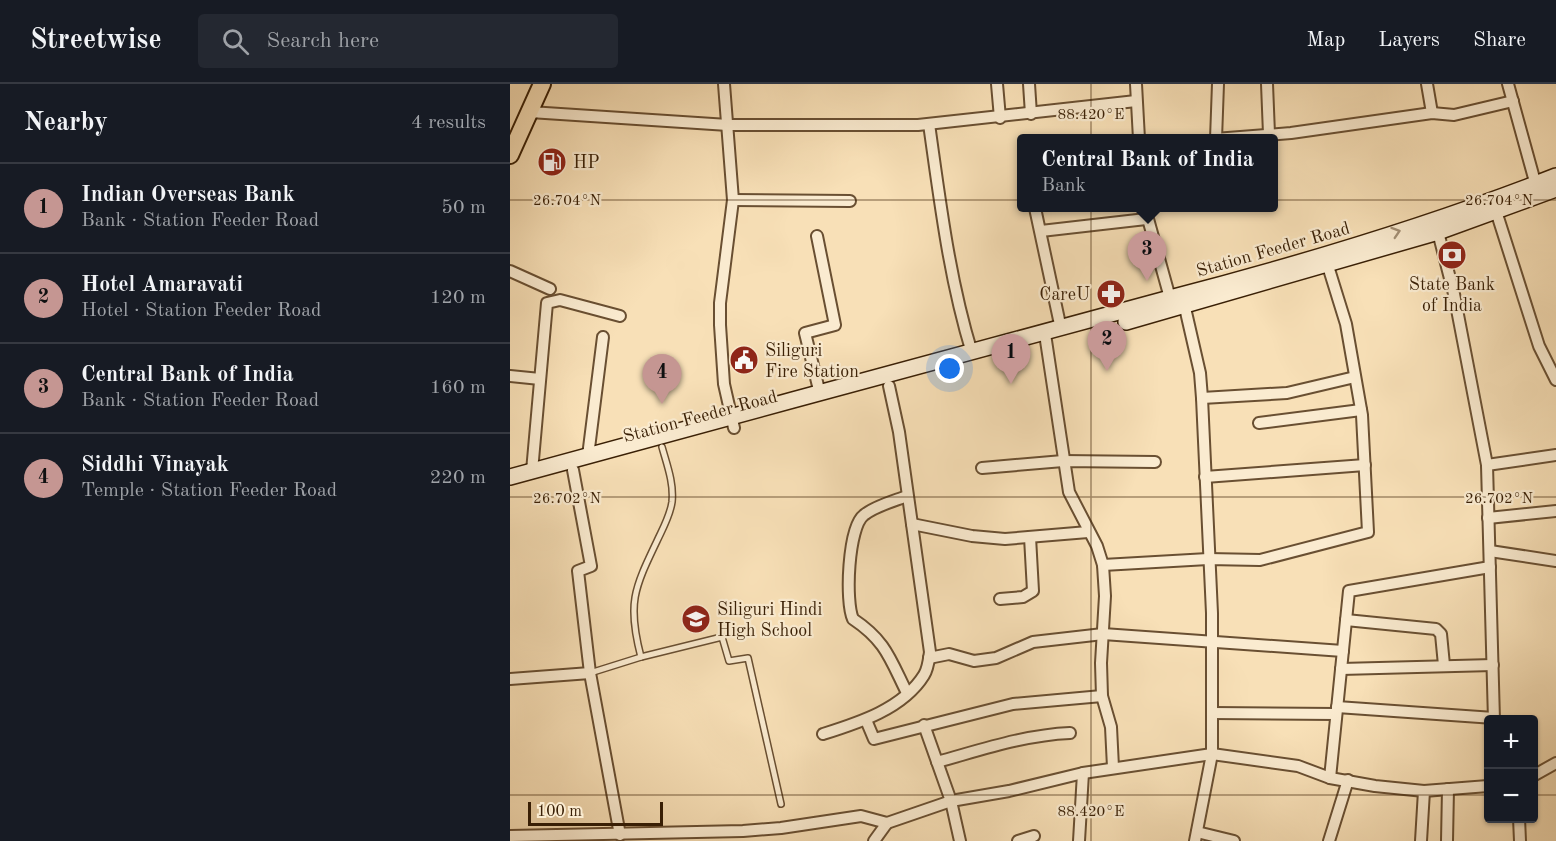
<!DOCTYPE html>
<html lang="en">
<head>
<meta charset="utf-8">
<style>
	:root { --surface:#171b24; --page:#242831; --text:#f1f3f6; --muted:#9ea1a6; --line:#363941; --accent:#c59692 }
	body { margin:0; font-family:"Old Standard TT",serif; background:var(--page); color:var(--text) }
	.controls { position:absolute; right:18px; bottom:18px; display:grid; overflow:hidden; border-radius:6px; box-shadow:0 2px 4px #0004 }
	.controls button { width:54px; height:54px; display:grid; place-items:center; padding:0; border:0; border-bottom:2px solid var(--line); background:var(--surface); color:var(--text); font:30px sans-serif }
	.scale { position:absolute; left:18px; bottom:15px; width:135px; box-sizing:border-box; padding-left:6px; border:3px solid #391f05; border-top:0; font-size:16px; line-height:21px; white-space:nowrap; color:#391f05; -webkit-text-stroke:4px #faebd0; paint-order:stroke }
	.you { position:absolute; left:440px; top:285px; width:21px; height:21px; margin:-15px; border:4px solid #fff; border-radius:50%; background:#1a73e8; box-shadow:0 0 0 9px #1a73e833 }
	.badge { display:grid; place-items:center; width:39px; height:39px; border-radius:50%; background:var(--accent); color:#111; font-size:20px; font-weight:700 }
	.pin { position:absolute; translate:-50% -50px; filter:drop-shadow(0 2px 3px #0008) }
	.pin::after { content:''; position:absolute; top:32px; width:21px; height:18px; background:inherit; clip-path:polygon(0 0,100% 0,50% 100%) }
	.popup { position:absolute; left:507px; top:50px; width:261px; height:78px; box-sizing:border-box; display:grid; place-content:center; border-radius:6px; background:var(--surface); filter:drop-shadow(0 2px 4px #0005); font-size:20px; white-space:nowrap; color:var(--muted) }
	.popup b { font-size:22px; color:var(--text) }
	.popup::after { content:''; position:absolute; left:50%; top:100%; margin-left:-12px; border:12px solid transparent; border-top-color:var(--surface) }
	.list { margin:0; padding:0; list-style:none }
	h2 { display:flex; justify-content:space-between; align-items:center; height:78px; margin:0; padding:0 24px; font-size:26px }
	h2 small { font-size:20px; font-weight:400; color:var(--muted) }
	.list li { display:grid; grid-template-columns:39px 1fr auto; gap:18px; align-items:center; box-sizing:border-box; height:90px; padding:0 24px; border-top:2px solid var(--line) }
	.list b { display:block; font-size:22px; white-space:nowrap }
	.list p { margin:0; font-size:20px; white-space:nowrap; color:var(--muted) }
	.list em { font-size:20px; font-style:normal; color:var(--muted) }
	.icon { flex:none; width:33px; height:33px; fill:none; stroke:currentColor; stroke-width:2; stroke-linecap:round; stroke-linejoin:round }
	.map { position:relative; flex:none; width:1046px; height:757px; overflow:hidden }
	header { display:flex; align-items:center; gap:36px; box-sizing:border-box; height:84px; padding:0 30px; background:var(--surface); border-bottom:2px solid var(--line) }
	header strong { font-size:28px }
	nav { display:flex; gap:33px; margin-inline-start:auto; font-size:21px }
	.search { width:420px; height:54px; background:var(--page); display:flex; align-items:center; gap:15px; box-sizing:border-box; padding:0 21px; border-radius:6px; color:var(--muted); font-size:22px }
	main { display:flex }
	aside { flex:1; background:var(--surface) }
	.map>svg:first-child { display:block }
	.lines { fill:none; stroke-linecap:round; stroke-linejoin:round }
	.lane-casing { stroke:#694f32; stroke-width:8 }
	.street-casing { stroke:#694f32; stroke-width:14 }
	.secondary-casing { stroke:#391f05; stroke-width:18 }
	.primary-casing { stroke:#391f05; stroke-width:20 }
	.lane { stroke:#faebd0; stroke-width:5 }
	.street { stroke:#faebd0; stroke-width:10 }
	.secondary { stroke:#faebd0; stroke-width:15 }
	.primary { stroke:#f8e0b7; stroke-width:16 }
	.oneway { stroke:#a38f75 }
	.ticks { fill:none; stroke:#391f05; stroke-width:1.5; stroke-opacity:0.45 }
	.labels { text-anchor:middle; stroke-width:4.5; stroke-linejoin:round; paint-order:stroke }
	.poi-label { font-size:18px; fill:#391f05; stroke:#faebd0; text-anchor:start }
	.street-label { font-size:18px; fill:#391f05; stroke:#faebd0 }
	.ticks-label { font-size:15px; text-anchor:middle; fill:#391f05; stroke:#faebd0; stroke-width:4.5; stroke-linejoin:round; paint-order:stroke }
</style>
</head>
<body>
<header>
<strong>Streetwise</strong>
<div class="search"><svg class="icon" aria-label="search" viewBox="0 0 24 24"><circle cx="10" cy="10" r="6"/><path d="M15 15l6 6"/></svg>Search here</div>
<nav><a>Map</a><a>Layers</a><a>Share</a></nav>
</header>
<main>
<aside>
<h2>Nearby<small>4 results</small></h2>
<ul class="list">
<li><span class="badge">1</span><div><b>Indian Overseas Bank</b><p>Bank · Station Feeder Road</p></div><em>50 m</em></li>
<li><span class="badge">2</span><div><b>Hotel Amaravati</b><p>Hotel · Station Feeder Road</p></div><em>120 m</em></li>
<li><span class="badge">3</span><div><b>Central Bank of India</b><p>Bank · Station Feeder Road</p></div><em>160 m</em></li>
<li><span class="badge">4</span><div><b>Siddhi Vinayak</b><p>Temple · Station Feeder Road</p></div><em>220 m</em></li>
</ul>
</aside>
<div class="map">
<svg width="1046" height="757" viewBox="0 0 1046 757">
	<rect width="100%" height="100%" fill="#f8e0b7"/>
	<filter id="stains"><feTurbulence type="fractalNoise" baseFrequency=".00333" numOctaves="4"/><feColorMatrix values="0 0 0 0 .2 0 0 0 0 .09 0 0 0 0 .02 0 0 0 .5 -.17"/></filter>
	<radialGradient id="worn" r=".72"><stop offset=".6" stop-color="#630" stop-opacity="0"/><stop offset="1" stop-color="#630" stop-opacity=".3"/></radialGradient>
	<g class="lines">
		<!-- lane casing -->
		<g class="lane-casing">
			<g id="lane">
				<path d="M131,573C117,520 124,505 147,457C153,444 160,432 162,418C164,399 157,381 152,363"/>
				<path d="M80,589L131,573L212,553L219,577L238,574L271,720"/>
			</g>
		</g>
		<!-- street casing -->
		<g class="street-casing">
			<g id="street">
				<path d="M214,0L223,116L210,219V241L214,300L224,344"/>
				<path d="M487,0L490,34"/>
				<path d="M519,0L521,30"/>
				<path d="M626,0L629,55"/>
				<path d="M757,0L759,50"/>
				<path d="M917,0L922,29"/>
				<path d="M998,0L1027,105"/>
				<path d="M20,28L218,41H408L626,17"/>
				<path d="M419,40C430,117 439,194 462,269"/>
				<path d="M705,55L781,49L922,29L944,31L1003,17"/>
				<path d="M706,55L708,0"/>
				<path d="M223,116L340,117"/>
				<path d="M525,124L551,245"/>
				<path d="M635,124L660,214"/>
				<path d="M986,127L1029,262L1046,296"/>
				<path d="M531,147L636,135"/>
				<path d="M928,148L944,210L977,381L984,636"/>
				<path d="M307,152L325,241L295,249L310,310"/>
				<path d="M0,187L40,205"/>
				<path d="M673,215L690,289L692,314L702,529V670L685,757"/>
				<path d="M535,250L559,408L587,462L593,481L595,512L591,579L592,612L601,643L603,683"/>
				<path d="M0,292L30,295"/>
				<path d="M692,314L777,309L845,293"/>
				<path d="M749,339L851,326"/>
				<path d="M78,372L93,253"/>
				<path d="M977,381L1046,371"/>
				<path d="M472,384L553,377L645,378"/>
				<path d="M63,386L81,482L68,487L80,589L110,751"/>
				<path d="M22,387L37,219L50,216L110,232"/>
				<path d="M695,393L855,381"/>
				<path d="M978,434L1046,427"/>
				<path d="M402,440L462,452L495,455L578,448"/>
				<path d="M980,467L1046,477"/>
				<path d="M593,481L698,475L750,476L858,448L852,331L836,240L818,182"/>
				<path d="M490,515L513,513L523,507L520,453"/>
				<path d="M836,536L926,545L931,550L934,581"/>
				<path d="M419,574L439,570L464,577L486,574L523,558L593,550L833,567"/>
				<path d="M831,585L983,581"/>
				<path d="M0,595L80,589"/>
				<path d="M397,609C380,575 376,557 343,535C335,518 338,443 354,431C365,422 384,417 397,412"/>
				<path d="M827,623L984,634"/>
				<path d="M702,629L826,630"/>
				<path d="M356,636L364,655L503,620L592,612"/>
				<path d="M414,641L441,717L450,757"/>
				<path d="M313,650C348,639 393,625 414,591C418,585 419,575 420,568L389,348L379,302"/>
				<path d="M427,678C471,666 514,651 560,649"/>
				<path d="M1023,692L1046,679"/>
				<path d="M820,694L839,507L980,483"/>
				<path d="M1009,734L1010,757"/>
				<path d="M687,748L724,757"/>
				<path d="M0,752L233,747L271,744L351,732L377,739L441,717L499,707L573,689L702,670L788,682L820,694L865,702L914,707L978,702"/>
				<path d="M364,757L377,739"/>
				<path d="M508,757L524,752"/>
				<path d="M569,757L573,689"/>
				<path d="M819,757L838,696"/>
				<path d="M911,757L914,707"/>
				<path d="M937,757L938,705"/>
			</g>
		</g>
		<!-- secondary casing -->
		<g class="secondary-casing">
			<g id="secondary">
				<path d="M616,238L928,148L1046,105"/>
				<path d="M0,393C220,334 440,272 660,214C791,180 921,141 1046,92"/>
			</g>
		</g>
		<!-- primary casing -->
		<g class="primary-casing">
			<path id="primary" d="M0,71L32,0"/>
		</g>
		<!-- lane -->
		<use href="#lane" class="lane"/>
		<!-- street -->
		<use href="#street" class="street"/>
		<!-- secondary -->
		<use href="#secondary" class="secondary"/>
		<!-- primary -->
		<use href="#primary" class="primary"/>
	</g>
	<!-- one-way arrows -->
	<defs><path id="oneway-chevron" d="M-2-3.5L2.5 0L-2 3.5" fill="none" stroke-width="1.6" stroke-linecap="round" stroke-linejoin="round" transform="scale(1.5)"/></defs>
	<use class="oneway" href="#oneway-chevron" transform="translate(886 148) rotate(-18)"/>
	<!-- ticks -->
	<path class="ticks" d="M581,0V757M0,116H1046M0,413H1046M0,711H978M1023,711H1046"/>
	<!-- icons -->
	<defs>
		<g id="fuel-disc" transform="scale(1.5)"><circle r="9.5" fill="#8f2418" stroke="#faebd0"/><path d="M-5.5-6h7V0h2V4h1.3V-2.5L3-4.5l.8-.8L6-3V5H2.5V1h-1V6h-7ZM-4.2-4.7v3.2H.2V-4.7Z" fill="#fff"/></g>
		<g id="bank-disc" transform="scale(1.5)"><circle r="9.5" fill="#8f2418" stroke="#faebd0"/><path d="M-6-4H6V4H-6ZM0-2.3a2.3 2.3 0 1 0 0 4.6a2.3 2.3 0 1 0 0-4.6Z" fill="#fff"/></g>
		<g id="pharmacy-disc" transform="scale(1.5)"><circle r="9.5" fill="#8f2418" stroke="#faebd0"/><path d="M-2-6h4v4h4v4h-4v4h-4v-4h-4v-4h4Z" fill="#fff"/></g>
		<g id="civic-disc" transform="scale(1.5)"><circle r="9.5" fill="#8f2418" stroke="#faebd0"/><path d="M-.6-6.5H3V-4.5H.6V-3L4-1V1h2V6H-6V1h2V-1L-.6-3ZM-1.2 2.5V6h2.4V2.5Z" fill="#fff"/></g>
		<g id="school-disc" transform="scale(1.5)"><circle r="9.5" fill="#8f2418" stroke="#faebd0"/><path d="M0-5L7-2L0 1L-7-2ZM-4 1L0 2.5L4 1V4Q0 6-4 4Z" fill="#fff"/></g>
	</defs>
	<g fill-rule="evenodd">
		<use href="#fuel-disc" x="42" y="78"/>
		<use href="#bank-disc" x="942" y="171"/>
		<use href="#pharmacy-disc" x="601" y="210"/>
		<use href="#civic-disc" x="234" y="276"/>
		<use href="#school-disc" x="186" y="535"/>
	</g>
	<g class="labels">
		<!-- poi labels -->
		<g class="poi-label">
			<text x="63" y="84">HP</text>
			<text x="942" y="206" text-anchor="middle">State Bank<tspan x="942" dy="21">of India</tspan></text>
			<text x="580" y="216" text-anchor="end">CareU</text>
			<text x="255" y="272">Siliguri<tspan x="255" dy="21">Fire Station</tspan></text>
			<text x="207" y="531">Siliguri Hindi<tspan x="207" dy="21">High School</tspan></text>
		</g>
		<!-- street labels -->
		<g class="street-label">
			<text transform="translate(763 165) rotate(-16)" y="6">Station Feeder Road</text>
			<text transform="translate(190 332) rotate(-15)" y="6">Station Feeder Road</text>
		</g>
	</g>
	<g class="ticks-label">
		<text x="581" y="35">88.420°E</text>
		<text x="57" y="121">26.704°N</text>
		<text x="989" y="121">26.704°N</text>
		<text x="57" y="419">26.702°N</text>
		<text x="989" y="419">26.702°N</text>
		<text x="581" y="732">88.420°E</text>
	</g>
	<rect width="100%" height="100%" filter="url(#stains)"/>
	<rect width="100%" height="100%" fill="url(#worn)"/>
</svg>
<div class="controls">
<button>+</button>
<button>−</button>
</div>
<div class="scale">100 m</div>
<div class="you"></div>
<div class="pin badge" style="left:501px;top:300px">1</div>
<div class="pin badge" style="left:597px;top:287px">2</div>
<div class="pin badge" style="left:637px;top:197px">3</div>
<div class="popup"><b>Central Bank of India</b>Bank</div>
<div class="pin badge" style="left:152px;top:320px">4</div>
</div>
</main>
</body>
</html>
